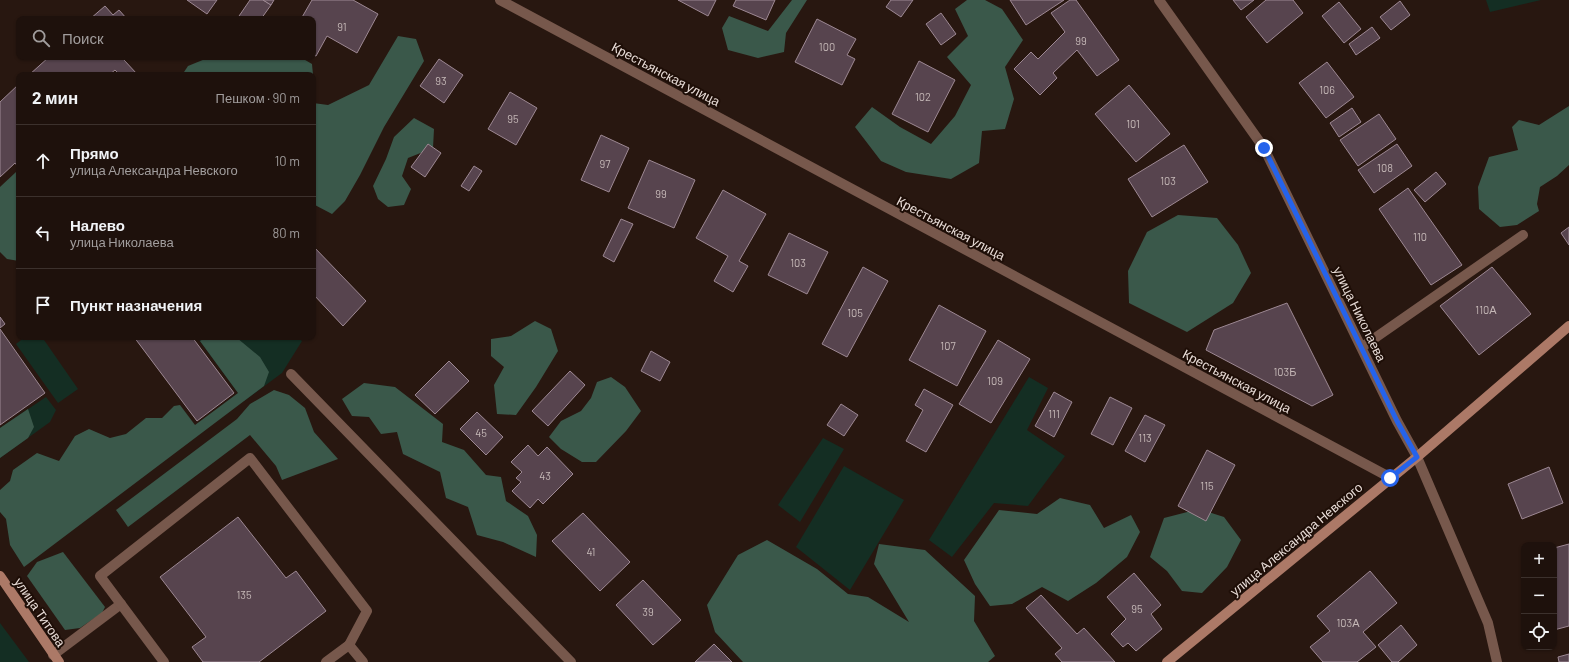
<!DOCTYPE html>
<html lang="ru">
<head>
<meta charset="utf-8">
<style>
	:root { --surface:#1e110c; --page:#261a15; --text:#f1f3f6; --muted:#a19d9d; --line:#3c312d }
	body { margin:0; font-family:Barlow,sans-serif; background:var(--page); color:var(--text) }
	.controls { position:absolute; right:12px; bottom:12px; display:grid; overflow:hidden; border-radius:8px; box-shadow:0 1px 3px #0004 }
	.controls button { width:36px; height:36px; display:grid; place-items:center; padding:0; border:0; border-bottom:1px solid var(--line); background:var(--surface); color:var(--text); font:20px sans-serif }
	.stop { position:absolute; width:12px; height:12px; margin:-9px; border:3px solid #2563eb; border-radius:50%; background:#fff }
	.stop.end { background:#2563eb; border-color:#fff; box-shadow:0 1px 4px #0008 }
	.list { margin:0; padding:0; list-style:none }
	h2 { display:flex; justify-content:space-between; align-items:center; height:52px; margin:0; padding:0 16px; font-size:17px }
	h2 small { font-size:13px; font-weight:400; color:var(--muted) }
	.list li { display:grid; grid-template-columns:26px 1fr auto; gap:12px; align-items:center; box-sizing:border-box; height:72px; padding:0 16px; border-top:1px solid var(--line) }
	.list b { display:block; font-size:15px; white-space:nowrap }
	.list p { margin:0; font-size:13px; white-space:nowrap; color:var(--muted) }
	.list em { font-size:13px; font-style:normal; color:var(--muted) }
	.icon { flex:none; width:22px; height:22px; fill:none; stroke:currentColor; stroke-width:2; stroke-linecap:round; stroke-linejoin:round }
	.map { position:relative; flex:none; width:1569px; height:662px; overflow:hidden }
	.search { position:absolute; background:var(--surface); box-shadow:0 1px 3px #0004; left:16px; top:16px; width:300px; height:44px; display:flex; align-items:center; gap:10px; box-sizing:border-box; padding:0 14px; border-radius:8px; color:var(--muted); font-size:15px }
	.panel { position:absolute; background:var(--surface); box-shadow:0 1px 3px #0004; left:16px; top:72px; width:300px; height:268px; border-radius:8px }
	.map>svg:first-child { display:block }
	.green { fill:#142e23 }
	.forest { fill:#3a584a }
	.building { fill:#57444e; stroke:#9d8893 }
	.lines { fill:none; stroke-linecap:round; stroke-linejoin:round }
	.lane { stroke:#77584c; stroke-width:10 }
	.street { stroke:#77584c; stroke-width:10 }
	.secondary { stroke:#ac7967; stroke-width:10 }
	.route { stroke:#2563eb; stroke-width:5 }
	.labels { text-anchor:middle; stroke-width:4; stroke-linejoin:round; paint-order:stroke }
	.number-label { font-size:11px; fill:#c4b7b6 }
	.street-label { font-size:13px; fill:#e9ddd8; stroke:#1e0e07 }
</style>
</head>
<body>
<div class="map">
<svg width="1569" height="662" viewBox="0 0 1569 662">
	<rect width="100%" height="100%" fill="#281710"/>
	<!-- green -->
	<g class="green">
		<path d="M1486,0H1541L1490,12Z"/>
		<path d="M25,337H42L78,389L58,403L16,344Z"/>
		<path d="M197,337H297L302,341L282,373L244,401Z"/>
		<path d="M1029,377L1048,388L1027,430L1065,456L1028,506L994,503L952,557L929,540Z"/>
		<path d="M46,397L56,410L50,422L0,458V428Z"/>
		<path d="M823,438L844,449L800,522L778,505Z"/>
		<path d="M844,466L904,500L850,590L796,547Z"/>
		<path d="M0,623L29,662H0Z"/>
	</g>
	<!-- forest -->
	<g class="forest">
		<path d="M792,0H807L786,33L784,52L758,58L728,50L722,28L729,16L768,31Z"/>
		<path d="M967,0H985L1002,9L1023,40L1005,67L1014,99L1005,129L982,131L979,163L951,179L906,172L881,161L855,127L872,107L900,127L931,144L955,116L971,85L947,57L968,36L955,9Z"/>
		<path d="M398,36L416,39L424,61L384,127L360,175L345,201L332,214L313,204V103L328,105L369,85Z"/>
		<path d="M210,57H300L312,64L313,75H182L188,66Z"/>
		<path d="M1569,106V165L1557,176L1540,187L1537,204L1539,211L1517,225L1500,227L1479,209L1478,187L1489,157L1518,150L1512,127L1519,120L1539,125Z"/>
		<path d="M414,118L434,129L433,148L408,158L402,176L411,189L404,205L388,207L378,199L373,186L386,159L394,137Z"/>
		<path d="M16,172L19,175V261L7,259L0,252V187Z"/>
		<path d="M1178,215L1217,218L1238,245L1251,273L1233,303L1187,332L1129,303L1128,271L1147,232Z"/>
		<path d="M535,321L551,329L558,351L536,387L516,415L497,414L494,385L504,367L491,356V339L511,336Z"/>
		<path d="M206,337L237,338L260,357L269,372L264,386L24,567L10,545L6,519L0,512V490L10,481L13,470L37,453L59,461L75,436L89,429L110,438L126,434L146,418H162L174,406L180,405L195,425L238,393L200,341Z"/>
		<path d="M611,377L625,387L641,411L626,431L596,462H582L561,449L549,437L561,421L581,411L591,398L597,382Z"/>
		<path d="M364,383L395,387L443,424L442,442L464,450L486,475L501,477L506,501L528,516L537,535L536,557L503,542L477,535L468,507L446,498L440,472L403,454L397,432L381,434L369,417L352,416L342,399Z"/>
		<path d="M274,390L289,395L305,408L314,432L338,459L282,480L276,466L250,435L128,527L116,510L237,419L250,404Z"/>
		<path d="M28,409L34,427L28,438L0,458V428Z"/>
		<path d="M1060,498L1090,505L1104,528L1131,515L1140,532L1127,557L1096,583L1068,601L1042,587L1012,604L990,606L975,584L964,560L999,510L1037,514Z"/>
		<path d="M1199,509L1224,517L1241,540L1227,567L1202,593L1182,591L1167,571L1150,557L1164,518Z"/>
		<path d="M767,540L817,569L848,594L868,597L909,622L874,564L879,544L925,550L975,596L974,621L995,656L988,662H743L715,632L707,605L738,555Z"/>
		<path d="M63,552L105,607L102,613L80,628L65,630L27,576L37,562Z"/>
	</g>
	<!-- building -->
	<g class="building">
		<path d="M187,0H217L207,14Z"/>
		<path d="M250,0H263L271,5L261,19H237Z"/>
		<path d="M263,0H274L271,5Z"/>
		<path d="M312,0H353L378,14L357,53L327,36L316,56L313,55V19H301Z"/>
		<path d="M678,0H716L708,16Z"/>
		<path d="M736,0H775L766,20L733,6Z"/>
		<path d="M891,0H913L901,17L886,7Z"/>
		<path d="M1010,0H1064L1026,25Z"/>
		<path d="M1070,0H1076L1119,60L1097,76L1077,50L1053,73L1057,78L1040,95L1014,69L1031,52L1038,59L1065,32L1051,13Z"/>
		<path d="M1233,0H1254L1241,10Z"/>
		<path d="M1266,0H1293L1303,13L1267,43L1246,17Z"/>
		<path d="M1400,1L1410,15L1391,30L1380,17Z"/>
		<path d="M1339,2L1361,29L1344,43L1322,16Z"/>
		<path d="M105,6L113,15L119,10L127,19H90Z"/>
		<path d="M941,13L956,34L941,45L926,24Z"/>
		<path d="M817,19L856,39L847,55L855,59L842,85L795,62Z"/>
		<path d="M1372,27L1380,38L1356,55L1349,44Z"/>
		<path d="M49,57H127L124,60L137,74L120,75L115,70L109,75H29Z"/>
		<path d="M439,59L463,75L444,103L420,86Z"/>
		<path d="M919,61L955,80L928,132L892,114Z"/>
		<path d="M1327,62L1354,97L1326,118L1299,83Z"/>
		<path d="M19,84V168L15,163L0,177V102Z"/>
		<path d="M1129,85L1170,134L1136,162L1095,114Z"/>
		<path d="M510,92L537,108L516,145L488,129Z"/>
		<path d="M1352,108L1361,122L1339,137L1330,123Z"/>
		<path d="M1379,114L1396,139L1358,166L1340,140Z"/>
		<path d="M601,135L629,148L609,192L581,180Z"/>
		<path d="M428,144L441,153L425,177L411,167Z"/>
		<path d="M1397,144L1412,166L1374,193L1358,170Z"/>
		<path d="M1184,145L1208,182L1152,217L1128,179Z"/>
		<path d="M649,160L695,180L674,228L628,208Z"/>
		<path d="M474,166L482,171L469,191L461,186Z"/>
		<path d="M1436,172L1446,184L1425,202L1414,190Z"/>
		<path d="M1408,188L1462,265L1431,285L1379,209Z"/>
		<path d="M723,190L766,214L739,261L748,266L733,292L714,281L728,256L696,238Z"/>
		<path d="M621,219L633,224L614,262L603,256Z"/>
		<path d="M1569,227V245L1561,233Z"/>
		<path d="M789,233L828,252L807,294L768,275Z"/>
		<path d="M313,246L366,301L343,326L313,294Z"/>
		<path d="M863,267L888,281L847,357L822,344Z"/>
		<path d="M1492,267L1531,314L1479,355L1440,306Z"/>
		<path d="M1287,303L1333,395L1312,406L1206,350L1214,330Z"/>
		<path d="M939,305L986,331L957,386L909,360Z"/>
		<path d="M0,317L5,324L0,328Z"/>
		<path d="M0,329L45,393L0,425Z"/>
		<path d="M134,337H192L234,393L197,421Z"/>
		<path d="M998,340L1030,359L991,423L959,404Z"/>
		<path d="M651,351L670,362L660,381L641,371Z"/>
		<path d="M449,361L469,381L435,414L415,395Z"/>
		<path d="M570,371L585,385L548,426L532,411Z"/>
		<path d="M924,389L953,405L926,452L906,441L923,410L915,405Z"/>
		<path d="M1054,392L1072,402L1054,437L1035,426Z"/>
		<path d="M1110,397L1132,408L1113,445L1091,434Z"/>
		<path d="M841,404L858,415L844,436L827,425Z"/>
		<path d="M477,412L503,437L486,455L460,429Z"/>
		<path d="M1145,415L1165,425L1145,462L1125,451Z"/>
		<path d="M528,445L538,456L547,447L573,474L543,504L538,499L530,508L512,491L521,482L516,478L522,472L511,462Z"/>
		<path d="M1207,450L1235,465L1206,521L1178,506Z"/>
		<path d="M1549,467L1563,503L1522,519L1508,484Z"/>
		<path d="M583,513L630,562L600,591L552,541Z"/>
		<path d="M238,517L286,578L296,571L326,611L259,662H203L192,647L206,637L160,577Z"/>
		<path d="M1569,544V626L1554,630V548Z"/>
		<path d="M1370,571L1397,603L1363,632L1376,647L1357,662H1323L1310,647L1330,631L1317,616Z"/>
		<path d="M1134,573L1161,605L1151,614L1162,629L1136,651L1128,643L1123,647L1111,634L1126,619L1107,597Z"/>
		<path d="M643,580L681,620L653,645L616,605Z"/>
		<path d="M1041,595L1077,634L1084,628L1115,662H1062L1055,654L1062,648L1026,608Z"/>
		<path d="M1401,625L1417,645L1398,662H1392L1378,645Z"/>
		<path d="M714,644L732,662H695Z"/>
		<path d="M1569,654V662H1559L1558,657Z"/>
	</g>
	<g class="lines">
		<!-- lane -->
		<g class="lane">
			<path d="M1362,347L1523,235"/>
			<path d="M291,374L571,662"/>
			<path d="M53,655L121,604"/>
			<path d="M164,662L100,576L250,458L367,611L349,645L363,662"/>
			<path d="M326,662L349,645"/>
		</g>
		<!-- street -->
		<g class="street">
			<path d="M500,0L1391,478"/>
			<path d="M1159,0L1264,148L1397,421L1417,457L1488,623L1497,662"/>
		</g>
		<!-- secondary -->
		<g class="secondary">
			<path d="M0,576L59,662"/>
			<path d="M1167,662L1417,457L1569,326"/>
		</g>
	</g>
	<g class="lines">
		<!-- route -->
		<path class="route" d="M1264,148L1397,421L1417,457L1390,478"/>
	</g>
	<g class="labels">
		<!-- number labels -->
		<g class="number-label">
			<text x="342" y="31">91</text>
			<text x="1081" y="45">99</text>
			<text x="827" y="51">100</text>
			<text x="441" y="85">93</text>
			<text x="1327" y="94">106</text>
			<text x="923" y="101">102</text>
			<text x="513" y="123">95</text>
			<text x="1133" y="128">101</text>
			<text x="605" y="168">97</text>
			<text x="1385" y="172">108</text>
			<text x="1168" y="185">103</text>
			<text x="661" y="198">99</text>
			<text x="1420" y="241">110</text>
			<text x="798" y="267">103</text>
			<text x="1486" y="314">110А</text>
			<text x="855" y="317">105</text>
			<text x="948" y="350">107</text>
			<text x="1285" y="376">103Б</text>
			<text x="995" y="385">109</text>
			<text x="1054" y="418">111</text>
			<text x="481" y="437">45</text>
			<text x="1145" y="442">113</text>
			<text x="545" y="480">43</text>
			<text x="1207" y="490">115</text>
			<text x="591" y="556">41</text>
			<text x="244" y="599">135</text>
			<text x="1137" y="613">95</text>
			<text x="648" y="616">39</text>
			<text x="1348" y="627">103А</text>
		</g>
		<!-- street labels -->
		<g class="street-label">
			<text transform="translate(666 74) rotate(28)" y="5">Крестьянская улица</text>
			<text transform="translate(951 228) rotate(28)" y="5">Крестьянская улица</text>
			<text transform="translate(1360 314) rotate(64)" y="5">улица Николаева</text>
			<text transform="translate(1237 381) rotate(28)" y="5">Крестьянская улица</text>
			<text transform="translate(1296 539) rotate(-40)" y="5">улица Александра Невского</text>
			<text transform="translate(40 612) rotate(56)" y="5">улица Титова</text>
		</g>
	</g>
</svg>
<div class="controls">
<button>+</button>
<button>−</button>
<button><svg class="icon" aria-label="locate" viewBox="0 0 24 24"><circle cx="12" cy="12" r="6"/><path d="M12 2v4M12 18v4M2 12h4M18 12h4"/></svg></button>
</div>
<div class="stop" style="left:1390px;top:478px"></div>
<div class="stop end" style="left:1264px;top:148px"></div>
<div class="search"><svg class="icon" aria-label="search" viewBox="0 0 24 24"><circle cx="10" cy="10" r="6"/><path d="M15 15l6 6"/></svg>Поиск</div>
<section class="panel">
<h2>2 мин<small>Пешком · 90 m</small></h2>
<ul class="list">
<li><svg class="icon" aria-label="ahead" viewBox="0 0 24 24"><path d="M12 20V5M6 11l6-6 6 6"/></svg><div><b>Прямо</b><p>улица Александра Невского</p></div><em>10 m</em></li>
<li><svg class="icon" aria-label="left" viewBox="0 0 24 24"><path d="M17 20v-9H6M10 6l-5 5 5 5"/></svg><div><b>Налево</b><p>улица Николаева</p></div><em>80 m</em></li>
<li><svg class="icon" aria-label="arrive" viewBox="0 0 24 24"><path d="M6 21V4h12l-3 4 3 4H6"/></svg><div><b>Пункт назначения</b></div></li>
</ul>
</section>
</div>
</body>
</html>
